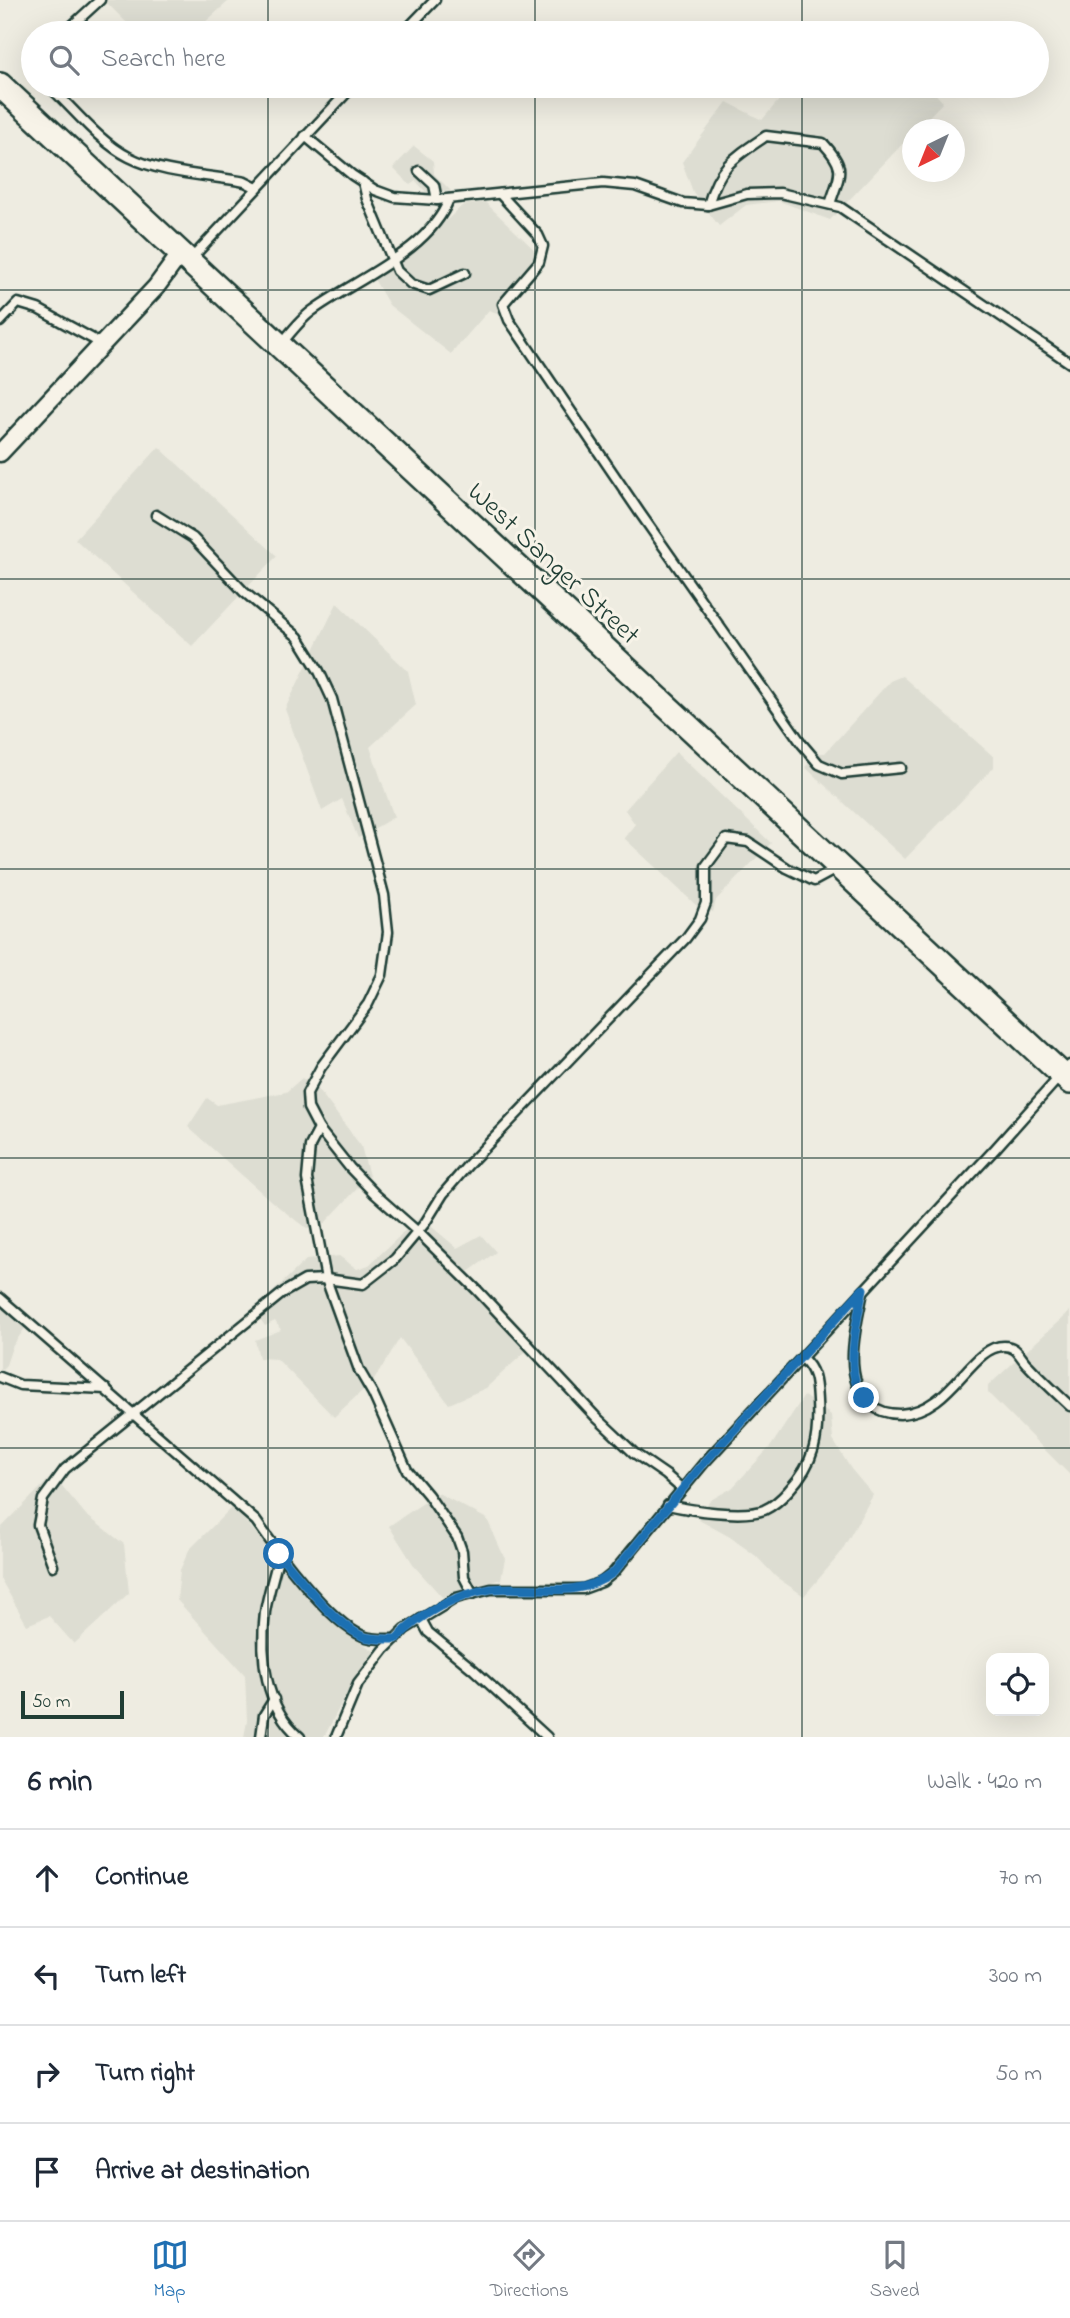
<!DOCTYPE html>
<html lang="en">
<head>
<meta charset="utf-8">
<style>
	:root { --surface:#fff; --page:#f2f2f3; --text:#1f2937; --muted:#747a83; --line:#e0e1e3; --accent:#1f6fb2 }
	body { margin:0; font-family:"Indie Flower",sans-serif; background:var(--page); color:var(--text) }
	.controls { position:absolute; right:21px; bottom:21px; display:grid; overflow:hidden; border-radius:14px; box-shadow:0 7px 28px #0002 }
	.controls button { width:63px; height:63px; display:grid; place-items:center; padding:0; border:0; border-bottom:2px solid var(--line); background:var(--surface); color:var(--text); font:35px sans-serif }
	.compass { position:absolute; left:902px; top:119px; width:63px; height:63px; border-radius:50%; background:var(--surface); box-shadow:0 7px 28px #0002; rotate:223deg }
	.scale { position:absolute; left:21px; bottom:18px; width:103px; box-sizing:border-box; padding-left:7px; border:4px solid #1f3d34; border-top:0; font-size:19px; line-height:24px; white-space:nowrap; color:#1f3d34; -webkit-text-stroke:5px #f7f3e8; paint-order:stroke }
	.stop { position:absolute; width:21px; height:21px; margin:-16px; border:5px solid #1f6fb2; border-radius:50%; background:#fff }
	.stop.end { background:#1f6fb2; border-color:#fff; box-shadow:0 2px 7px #0008 }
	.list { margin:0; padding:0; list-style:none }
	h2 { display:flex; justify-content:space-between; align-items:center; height:91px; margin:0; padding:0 28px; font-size:30px }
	h2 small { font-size:23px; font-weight:400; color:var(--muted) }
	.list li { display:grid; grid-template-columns:46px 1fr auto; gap:21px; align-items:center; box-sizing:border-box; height:98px; padding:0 28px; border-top:2px solid var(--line) }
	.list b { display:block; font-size:26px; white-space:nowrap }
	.list em { font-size:23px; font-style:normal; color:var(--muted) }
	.icon { flex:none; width:38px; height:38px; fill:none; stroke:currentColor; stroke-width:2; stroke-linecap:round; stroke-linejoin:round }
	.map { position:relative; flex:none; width:1070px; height:1737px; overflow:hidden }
	.search { position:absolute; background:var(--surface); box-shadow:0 7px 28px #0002; left:21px; right:21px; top:21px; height:77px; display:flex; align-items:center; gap:18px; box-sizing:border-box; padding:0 24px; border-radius:38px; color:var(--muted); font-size:26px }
	.sheet { height:483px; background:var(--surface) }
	nav { display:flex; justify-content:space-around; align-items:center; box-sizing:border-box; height:98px; border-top:2px solid var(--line); background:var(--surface); font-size:19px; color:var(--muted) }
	nav a { display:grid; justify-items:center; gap:4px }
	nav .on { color:var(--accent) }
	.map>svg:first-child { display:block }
	.built { fill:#ddddd2 }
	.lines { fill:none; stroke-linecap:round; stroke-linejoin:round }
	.service-casing { stroke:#1f3d34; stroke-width:13 }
	.minor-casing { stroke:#1f3d34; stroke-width:21 }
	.secondary-casing { stroke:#1f3d34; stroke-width:28 }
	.service { stroke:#f7f3e8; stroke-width:8 }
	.minor { stroke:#f7f3e8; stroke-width:16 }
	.secondary { stroke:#f7f3e8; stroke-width:23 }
	.route { stroke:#1f6fb2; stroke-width:9 }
	.grid { fill:none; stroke:#1f3d34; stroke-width:2; stroke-opacity:0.55 }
	.labels { text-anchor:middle; stroke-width:6; stroke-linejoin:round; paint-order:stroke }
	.street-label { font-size:28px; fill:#1f3d34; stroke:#f7f3e8 }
</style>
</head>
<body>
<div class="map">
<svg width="1070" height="1737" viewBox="0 0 1070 1737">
	<rect width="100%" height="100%" fill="#eeece1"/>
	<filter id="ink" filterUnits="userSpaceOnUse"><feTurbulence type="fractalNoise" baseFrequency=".0143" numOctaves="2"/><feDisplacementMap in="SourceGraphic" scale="14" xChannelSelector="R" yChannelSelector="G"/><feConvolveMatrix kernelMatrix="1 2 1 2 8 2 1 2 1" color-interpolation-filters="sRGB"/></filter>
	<g filter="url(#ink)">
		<!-- built -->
		<g class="built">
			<path d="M104,0H230L193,33H137Z"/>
			<path d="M791,86H928L943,102L917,129L912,130V134L830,220L779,201L746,205L719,226L693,192L682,162L727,102L762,120Z"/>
			<path d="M414,146L433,161L434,174L451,191L426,192L416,181L410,185L393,168Z"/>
			<path d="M485,202L546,261L518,297L500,314L489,310L451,354L389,305L374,279L408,256L463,205Z"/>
			<path d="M159,447L277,556L192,646L75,539Z"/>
			<path d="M337,603L408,671L416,705L370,747L394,817L358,838L342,799L322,811L285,709Z"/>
			<path d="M902,676L994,757V767L905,859L805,767L819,753H825L890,681Z"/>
			<path d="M676,752L771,843L716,900L713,912L697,906L624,838L635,824L625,810Z"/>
			<path d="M302,1078L321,1093L361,1146L369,1176L324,1224L307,1229L271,1201L188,1127L207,1098L217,1105L286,1092Z"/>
			<path d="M420,1217L457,1248L481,1235L496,1252L468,1272L536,1342L486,1388L449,1404L400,1338L374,1380L334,1417L277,1359L259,1358L255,1340L281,1330L275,1321L265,1326L254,1310L306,1260L339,1256L357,1269L369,1265Z"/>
			<path d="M0,1305L25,1328L12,1347L6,1365L0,1371Z"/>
			<path d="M1070,1311V1475L988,1393V1386Z"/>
			<path d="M804,1396L831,1415L833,1440L851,1469L873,1495L840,1554L804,1596L776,1577L756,1556L730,1537L699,1520L709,1501L732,1488L771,1446Z"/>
			<path d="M53,1475L86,1515L124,1544L129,1593L74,1644L49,1616L27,1625L0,1578V1529Z"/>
			<path d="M438,1493L487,1519L505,1559L501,1579L442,1597L415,1567L389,1526Z"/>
			<path d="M232,1507L265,1543L289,1576L344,1631L374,1651L350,1687L324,1737H244L247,1721L245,1675L177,1600L180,1570L189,1550Z"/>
		</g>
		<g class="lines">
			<!-- service casing -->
			<g class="service-casing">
				<g id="service">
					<path d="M64,33L100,0"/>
					<path d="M403,33L435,0"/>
					<path d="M49,86C74,109 99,142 129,157C162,174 209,175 245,182L257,188"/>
					<path d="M305,136L352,175L375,190L394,197L437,200L603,183L635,186L683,203L708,205L747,194L780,193L840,207L1070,363"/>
					<path d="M419,171L434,185L437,200"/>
					<path d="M363,182L367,199L397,271L411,284L429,290L465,273"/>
					<path d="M500,194L538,235L543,246L539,262L503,304L509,320L640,513L802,744L819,764L842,774L901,768"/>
					<path d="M708,205C719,166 733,158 766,136L823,143C847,169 840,173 830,204"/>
					<path d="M190,260L353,86"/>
					<path d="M0,322L18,303L38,309L102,344"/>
					<path d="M282,343C291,332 301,319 312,311C354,280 430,251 449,199"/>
					<path d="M156,515L193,538L244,592L298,637L319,671L332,699L384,895L388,932L382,975L368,1004L321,1067L307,1093L308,1108L319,1129L350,1168L375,1194L418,1232L477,1290L596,1417L634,1453L666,1475L682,1489"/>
					<path d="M319,1129L310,1146L307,1179L326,1279L359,1370L373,1394L407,1470L428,1495L457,1537L462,1551L464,1577L473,1594"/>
					<path d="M863,1292C856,1326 841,1378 870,1404C878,1411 890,1414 900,1414C952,1412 970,1346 1004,1346C1007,1346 1011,1347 1014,1349C1019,1352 1023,1361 1028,1365C1041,1379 1056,1393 1070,1406"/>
					<path d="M0,1298L256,1521C277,1551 329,1622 363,1636C373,1640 385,1639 395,1639"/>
					<path d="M0,1377L20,1385L106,1389"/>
					<path d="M668,1505C690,1510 743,1518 764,1510C773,1506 783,1497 789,1490C815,1462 819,1438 817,1401C816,1384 816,1370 802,1358"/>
					<path d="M279,1554C275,1573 268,1593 265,1612C260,1655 264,1707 300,1737"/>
					<path d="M53,1566L38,1525L43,1499L65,1469L284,1292L305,1280L326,1279L363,1284L395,1259L425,1223L443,1194L468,1165L686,938L700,919L706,903V866L726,839L748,842L787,868L814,881L838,868"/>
					<path d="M421,1619L428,1632L474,1670L547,1737"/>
					<path d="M261,1737L264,1715L274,1699"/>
					<path d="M336,1737L358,1684L384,1650L405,1629L456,1598L491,1589H583L602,1582L613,1573L704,1463L995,1149L1070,1065"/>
				</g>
			</g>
			<!-- minor casing -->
			<g class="minor-casing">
				<path id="minor" d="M0,453L156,287L181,253"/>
			</g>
			<!-- secondary casing -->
			<g class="secondary-casing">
				<path id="secondary" d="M0,85L1070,1082"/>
			</g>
			<!-- service -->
			<use href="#service" class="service"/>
			<!-- minor -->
			<use href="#minor" class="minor"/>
			<!-- secondary -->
			<use href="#secondary" class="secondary"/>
		</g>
	</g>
	<g class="lines" filter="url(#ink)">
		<!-- route -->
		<path class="route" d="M279,1554C301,1579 332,1622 362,1636C372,1640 385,1639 396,1639C420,1614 456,1594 491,1589C534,1584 575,1601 613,1573L704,1463L863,1289C858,1315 848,1358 856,1383C858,1388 861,1393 864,1398"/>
	</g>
	<!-- grid -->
	<path class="grid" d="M268,0V33M535,0V33M802,0V33M268,86V1737M535,86V1737M802,86V1737M0,290H1070M0,579H1070M0,869H1070M0,1158H1070M0,1448H1070"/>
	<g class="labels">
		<!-- street labels -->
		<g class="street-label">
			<text transform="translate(555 562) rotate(43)" y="10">West Sanger Street</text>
		</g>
	</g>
</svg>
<div class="controls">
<button><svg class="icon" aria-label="locate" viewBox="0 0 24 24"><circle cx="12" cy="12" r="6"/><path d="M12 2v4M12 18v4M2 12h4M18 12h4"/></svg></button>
</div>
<svg class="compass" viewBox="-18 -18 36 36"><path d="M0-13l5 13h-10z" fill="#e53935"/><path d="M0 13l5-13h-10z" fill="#747a83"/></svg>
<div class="scale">50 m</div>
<div class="stop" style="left:279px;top:1554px"></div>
<div class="stop end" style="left:864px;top:1398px"></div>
<div class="search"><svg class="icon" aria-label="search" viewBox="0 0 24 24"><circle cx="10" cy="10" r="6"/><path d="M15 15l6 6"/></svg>Search here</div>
</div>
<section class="sheet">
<h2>6 min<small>Walk · 420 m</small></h2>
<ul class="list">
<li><svg class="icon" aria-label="ahead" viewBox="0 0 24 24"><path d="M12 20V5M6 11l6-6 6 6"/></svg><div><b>Continue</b></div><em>70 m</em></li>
<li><svg class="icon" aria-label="left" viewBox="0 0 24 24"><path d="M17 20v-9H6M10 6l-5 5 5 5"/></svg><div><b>Turn left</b></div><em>300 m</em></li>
<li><svg class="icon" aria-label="right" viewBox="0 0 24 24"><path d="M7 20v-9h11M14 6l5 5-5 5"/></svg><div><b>Turn right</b></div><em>50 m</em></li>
<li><svg class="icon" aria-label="arrive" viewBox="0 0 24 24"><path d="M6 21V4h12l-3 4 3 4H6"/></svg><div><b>Arrive at destination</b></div></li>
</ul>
</section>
<nav>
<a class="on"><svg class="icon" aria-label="map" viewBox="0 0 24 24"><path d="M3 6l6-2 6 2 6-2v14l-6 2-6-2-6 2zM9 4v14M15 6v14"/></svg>Map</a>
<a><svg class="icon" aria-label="directions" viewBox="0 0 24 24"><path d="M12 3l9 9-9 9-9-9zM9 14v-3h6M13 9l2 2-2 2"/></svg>Directions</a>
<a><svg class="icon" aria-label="saved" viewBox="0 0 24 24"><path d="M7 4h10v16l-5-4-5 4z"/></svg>Saved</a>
</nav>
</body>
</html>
